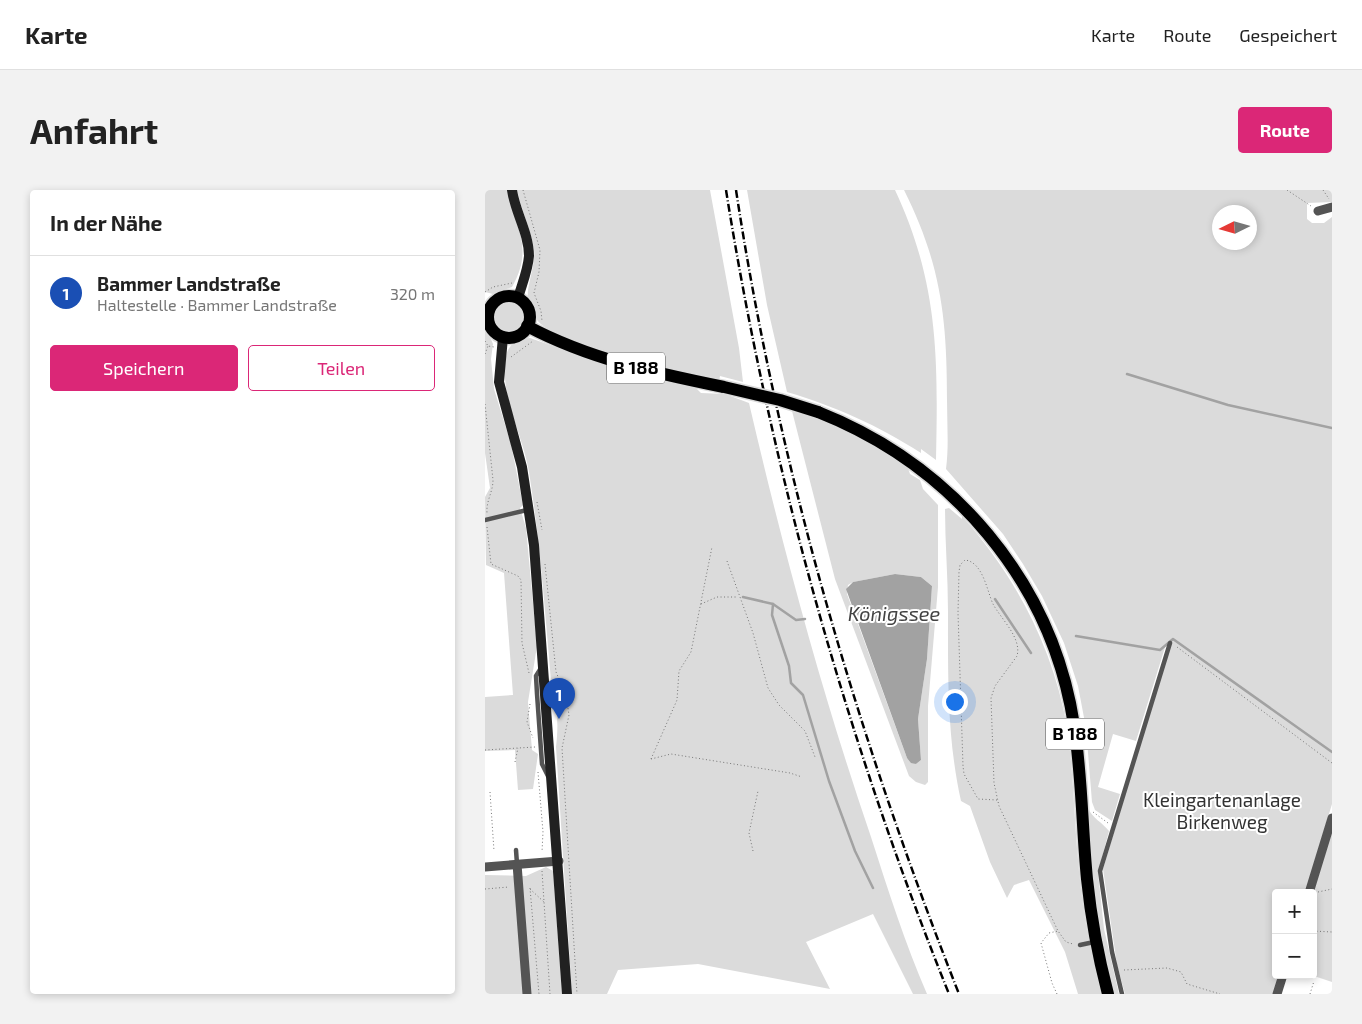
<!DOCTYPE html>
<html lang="de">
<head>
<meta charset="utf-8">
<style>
	:root { --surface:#fff; --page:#f2f2f2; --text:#222; --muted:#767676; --line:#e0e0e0; --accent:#db2777 }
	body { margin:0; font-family:"Exo 2",sans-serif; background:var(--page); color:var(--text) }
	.controls { position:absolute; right:15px; bottom:15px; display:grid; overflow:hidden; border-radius:5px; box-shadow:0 2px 8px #0003 }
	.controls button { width:45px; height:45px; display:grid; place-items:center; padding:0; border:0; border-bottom:1px solid var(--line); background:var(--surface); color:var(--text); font:25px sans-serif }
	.compass { position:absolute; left:727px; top:15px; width:45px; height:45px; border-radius:50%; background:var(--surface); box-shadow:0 2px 8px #0003; rotate:265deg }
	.you { position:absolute; left:469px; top:511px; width:18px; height:18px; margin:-12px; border:4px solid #fff; border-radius:50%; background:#1a73e8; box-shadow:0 0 0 8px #1a73e833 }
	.badge { display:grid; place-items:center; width:32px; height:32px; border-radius:50%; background:var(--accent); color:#fff; font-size:16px; font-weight:700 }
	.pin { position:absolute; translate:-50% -41px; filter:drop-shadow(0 1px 2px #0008) }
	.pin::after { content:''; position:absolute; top:26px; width:18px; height:15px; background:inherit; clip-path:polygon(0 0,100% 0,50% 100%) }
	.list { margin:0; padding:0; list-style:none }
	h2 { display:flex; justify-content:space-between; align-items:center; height:65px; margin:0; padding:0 20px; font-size:21px }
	h2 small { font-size:16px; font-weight:400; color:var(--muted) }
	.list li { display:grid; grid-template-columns:32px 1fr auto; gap:15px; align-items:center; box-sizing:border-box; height:75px; padding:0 20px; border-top:1px solid var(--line) }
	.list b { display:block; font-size:19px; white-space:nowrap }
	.list p { margin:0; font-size:16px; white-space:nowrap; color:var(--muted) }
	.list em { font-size:16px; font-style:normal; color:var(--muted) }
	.actions { display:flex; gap:10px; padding:15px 20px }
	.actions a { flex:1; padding:11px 0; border:1px solid var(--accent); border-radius:5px; text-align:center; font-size:18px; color:var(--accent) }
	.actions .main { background:var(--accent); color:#fff }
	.map { position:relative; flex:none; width:847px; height:804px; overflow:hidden; border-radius:5px }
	header { display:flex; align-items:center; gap:30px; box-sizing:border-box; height:70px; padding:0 25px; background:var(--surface); border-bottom:1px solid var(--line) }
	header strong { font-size:24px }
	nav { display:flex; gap:28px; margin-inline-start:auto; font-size:18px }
	.intro { display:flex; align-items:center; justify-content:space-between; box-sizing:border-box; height:120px; padding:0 30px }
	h1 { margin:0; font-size:35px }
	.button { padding:12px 22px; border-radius:5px; background:var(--accent); color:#fff; font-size:18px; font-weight:700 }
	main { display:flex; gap:30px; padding:0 30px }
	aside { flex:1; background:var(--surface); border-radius:5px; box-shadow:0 2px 8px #0003 }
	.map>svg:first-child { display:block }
	.green { fill:#dbdbdb; fill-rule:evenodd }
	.water { fill:#a2a2a2 }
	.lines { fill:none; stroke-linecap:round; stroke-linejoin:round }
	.stream { stroke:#a2a2a2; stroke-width:2.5 }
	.primary-casing { stroke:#dbdbdb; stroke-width:15 }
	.path { stroke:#767676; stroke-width:1; stroke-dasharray:1 2.5; stroke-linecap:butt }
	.lane { stroke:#545454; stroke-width:4.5 }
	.street { stroke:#545454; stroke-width:9 }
	.secondary { stroke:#212121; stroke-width:10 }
	.primary { stroke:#000; stroke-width:12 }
	.rail { stroke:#000; stroke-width:2.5; stroke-dasharray:8 2.5 1 2.5; stroke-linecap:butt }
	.primary-bridge-casing { stroke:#dbdbdb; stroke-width:15; stroke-linecap:butt }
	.primary-bridge { stroke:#000; stroke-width:12 }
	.labels { text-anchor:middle; stroke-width:4; stroke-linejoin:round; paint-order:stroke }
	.shield { fill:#fff; stroke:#4c4c4c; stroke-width:1 }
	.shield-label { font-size:18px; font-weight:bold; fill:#000 }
	.park-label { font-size:19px; fill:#323232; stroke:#fff }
	.water-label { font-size:20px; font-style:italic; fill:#434343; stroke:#fff }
</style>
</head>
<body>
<header>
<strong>Karte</strong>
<nav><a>Karte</a><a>Route</a><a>Gespeichert</a></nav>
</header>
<div class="intro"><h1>Anfahrt</h1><a class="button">Route</a></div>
<main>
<aside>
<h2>In der Nähe<small></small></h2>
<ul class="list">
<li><span class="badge" style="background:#1a4fb4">1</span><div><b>Bammer Landstraße</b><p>Haltestelle · Bammer Landstraße</p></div><em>320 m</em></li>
</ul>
<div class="actions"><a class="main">Speichern</a><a>Teilen</a></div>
</aside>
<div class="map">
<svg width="847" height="804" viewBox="0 0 847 804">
	<rect width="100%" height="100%" fill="#fff"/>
	<!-- green -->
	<g class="green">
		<path d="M0,0H23C31,39 49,58 27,97L8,104L0,102Z"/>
		<path d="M32,0H225L254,158L258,192L235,186L234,191C202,185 60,155 50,126C48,120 44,113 43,108C41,97 51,75 49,59C46,39 36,20 32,0Z"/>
		<path d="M262,0H410C454,94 453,169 451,270L436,259V263C392,235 352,217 302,202L282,115Z"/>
		<path d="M419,0H847V12L822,13V29L827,33H839L847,27V614L820,703H791V785H794L789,804H640L632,775L618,679L685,455L681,454L651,551L628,544L613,597L635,604L627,631L610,620L607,612L601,538L593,496L579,453L557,406L538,374L518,344L461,279C464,256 462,233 462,210C462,128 456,74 419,0ZM734,22H764V52H734Z"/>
		<circle cx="24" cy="127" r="14"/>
		<path d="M0,135L8,154L6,169L9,199L26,254L38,315L35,318L41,338L52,456L43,512L47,560L53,564L48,599L33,600L30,560L0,561V507L28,505L19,383L1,375L0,307L5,298L0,263Z"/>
		<path d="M45,148L136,180L210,197L216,203L240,204L264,213C298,359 337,504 386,647C403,700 420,753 442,804H428L388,724L321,752L345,799L213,774L133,780L122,804H87L71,557C74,534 72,513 66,491C60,421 55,351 44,282C38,244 14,206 21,167C23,154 32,149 45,148Z"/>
		<path d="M307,221L344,233L396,260L423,278L425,284L435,290L438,299L453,315V397L443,516V592L440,595L431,592L424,586L350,389ZM410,384L436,387L447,396L442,469L433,529L436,570L431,574L422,568L362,404L363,395L368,392Z"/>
		<path d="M464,318L477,329V326C531,387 568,457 582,537C589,585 589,633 594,681C598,723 605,764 617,804H593L580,762L544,690L529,695L522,708L505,672L485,616L476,611C462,548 463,486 463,422C463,387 460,353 460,319Z"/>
		<path d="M602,617C608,629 617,632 624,641L613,683L619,739L634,804H629L626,793L609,707Z"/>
		<path d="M847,640V792L826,785H828V703Z"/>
		<path d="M61,677L68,681L77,804H0V685L41,686Z"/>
	</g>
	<!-- water -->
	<path class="water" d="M410,384L436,387L447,396L442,469L433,529L436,570L431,574L426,573L422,568L361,399L368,392Z"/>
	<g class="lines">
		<!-- stream -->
		<g class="stream">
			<path d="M642,184L743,215L847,238"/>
			<path d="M258,407L288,414L311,430L320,429"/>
			<path d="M510,409L546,463"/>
			<path d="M288,414L287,425L304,476L306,493L318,505L344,591L370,661L388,698"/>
			<path d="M591,446L675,460L688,449L847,562"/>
		</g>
		<!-- primary casing -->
		<g class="primary-casing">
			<g id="primary">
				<circle cx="24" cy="127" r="21"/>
				<path d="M42,136C104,169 170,183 239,197"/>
				<path d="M333,222C467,275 567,391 589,535C597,586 597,638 602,689C606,728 613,766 623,804"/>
			</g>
		</g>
		<!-- path -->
		<g class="path">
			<path d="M38,0L55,60L54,82L49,103L56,121L57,131"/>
			<path d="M802,0L826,16"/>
			<path d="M838,0L844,9"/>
			<path d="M0,102L8,97L27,93"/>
			<path d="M0,151L3,156L9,157"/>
			<path d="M0,164L3,156"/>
			<path d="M26,167L48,151"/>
			<path d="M0,214L8,290C8,302 1,311 2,323"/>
			<path d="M52,312L57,340"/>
			<path d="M2,337L6,374L33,386L36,390L37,453L44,483"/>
			<path d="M242,371L268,443L283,498L294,515L320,541L330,567"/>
			<path d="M60,374L71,482L81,505L84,525L77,558L92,804"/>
			<path d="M216,414L232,407H252"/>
			<path d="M692,457L847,573"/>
			<path d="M45,514L42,532L48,548"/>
			<path d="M0,560L50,557"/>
			<path d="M166,569L192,510L194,481L206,462L227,357"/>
			<path d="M166,569L186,564L305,583L317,587"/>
			<path d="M30,572L33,558"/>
			<path d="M53,582L58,642L57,662"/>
			<path d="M5,602L9,661"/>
			<path d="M512,610L493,609L479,584L478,576L473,423L474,382L475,375L480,370C498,372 502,401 508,414C516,429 537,448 532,466L510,496L506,508L509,593L514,616L573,741L581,752L588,754"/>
			<path d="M608,622L623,633"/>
			<path d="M268,661L264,643L273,601"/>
			<path d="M57,681L65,804"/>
			<path d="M45,698L54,804"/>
			<path d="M0,699L24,697"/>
			<path d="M45,699L59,712"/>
			<path d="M833,702L847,699"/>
			<path d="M828,741L847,742"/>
			<path d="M639,780L682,778L696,782L702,794L735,804"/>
			<path d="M572,804L567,793L556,753L564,743L573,741"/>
			<path d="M825,804L829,791"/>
		</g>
		<!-- lane -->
		<g class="lane">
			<path d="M0,330L42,320"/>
			<path d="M56,478L51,486L52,504L57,574L63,586"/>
			<path d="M31,660L32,674"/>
			<path d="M595,755L609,752"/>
			<path d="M637,804L627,762L615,681L685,453"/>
		</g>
		<!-- street -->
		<g class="street">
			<path d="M833,21L847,17"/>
			<path d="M32,674L42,804"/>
			<path d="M0,677L74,671"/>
			<path d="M824,703L847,628"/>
			<path d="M792,804L798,785"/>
		</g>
		<!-- secondary -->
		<g class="secondary">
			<path d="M27,0C30,22 44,43 44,66C43,80 37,94 33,108"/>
			<path d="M18,147L14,192L37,277L49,355L82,804"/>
		</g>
		<!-- primary -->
		<use href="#primary" class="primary"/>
		<!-- rail -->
		<g class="rail">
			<path d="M241,0C285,276 360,545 464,804"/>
			<path d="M251,0C293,276 372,545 474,804"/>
		</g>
		<!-- primary-bridge casing -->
		<g class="primary-bridge-casing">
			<path id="primary-bridge" d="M239,197L295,210L333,222"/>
		</g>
		<!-- primary-bridge -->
		<use href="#primary-bridge" class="primary-bridge"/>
	</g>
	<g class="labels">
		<!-- shield labels -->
		<g class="shield">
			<rect x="122" y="162.5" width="58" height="31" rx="4"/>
			<rect x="561" y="528.5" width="58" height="31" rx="4"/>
		</g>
		<g class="shield-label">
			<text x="151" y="184">B 188</text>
			<text x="590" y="550">B 188</text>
		</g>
		<!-- park labels -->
		<g class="park-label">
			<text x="737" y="617">Kleingartenanlage<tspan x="737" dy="22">Birkenweg</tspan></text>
		</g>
		<!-- water labels -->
		<g class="water-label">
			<text x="409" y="431">Königssee</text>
		</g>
	</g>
</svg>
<div class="controls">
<button>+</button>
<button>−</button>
</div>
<svg class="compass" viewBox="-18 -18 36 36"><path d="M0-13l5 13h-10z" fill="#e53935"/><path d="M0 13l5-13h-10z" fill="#767676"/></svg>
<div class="you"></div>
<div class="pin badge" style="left:74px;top:529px;background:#1a4fb4">1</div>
</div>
</main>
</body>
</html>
